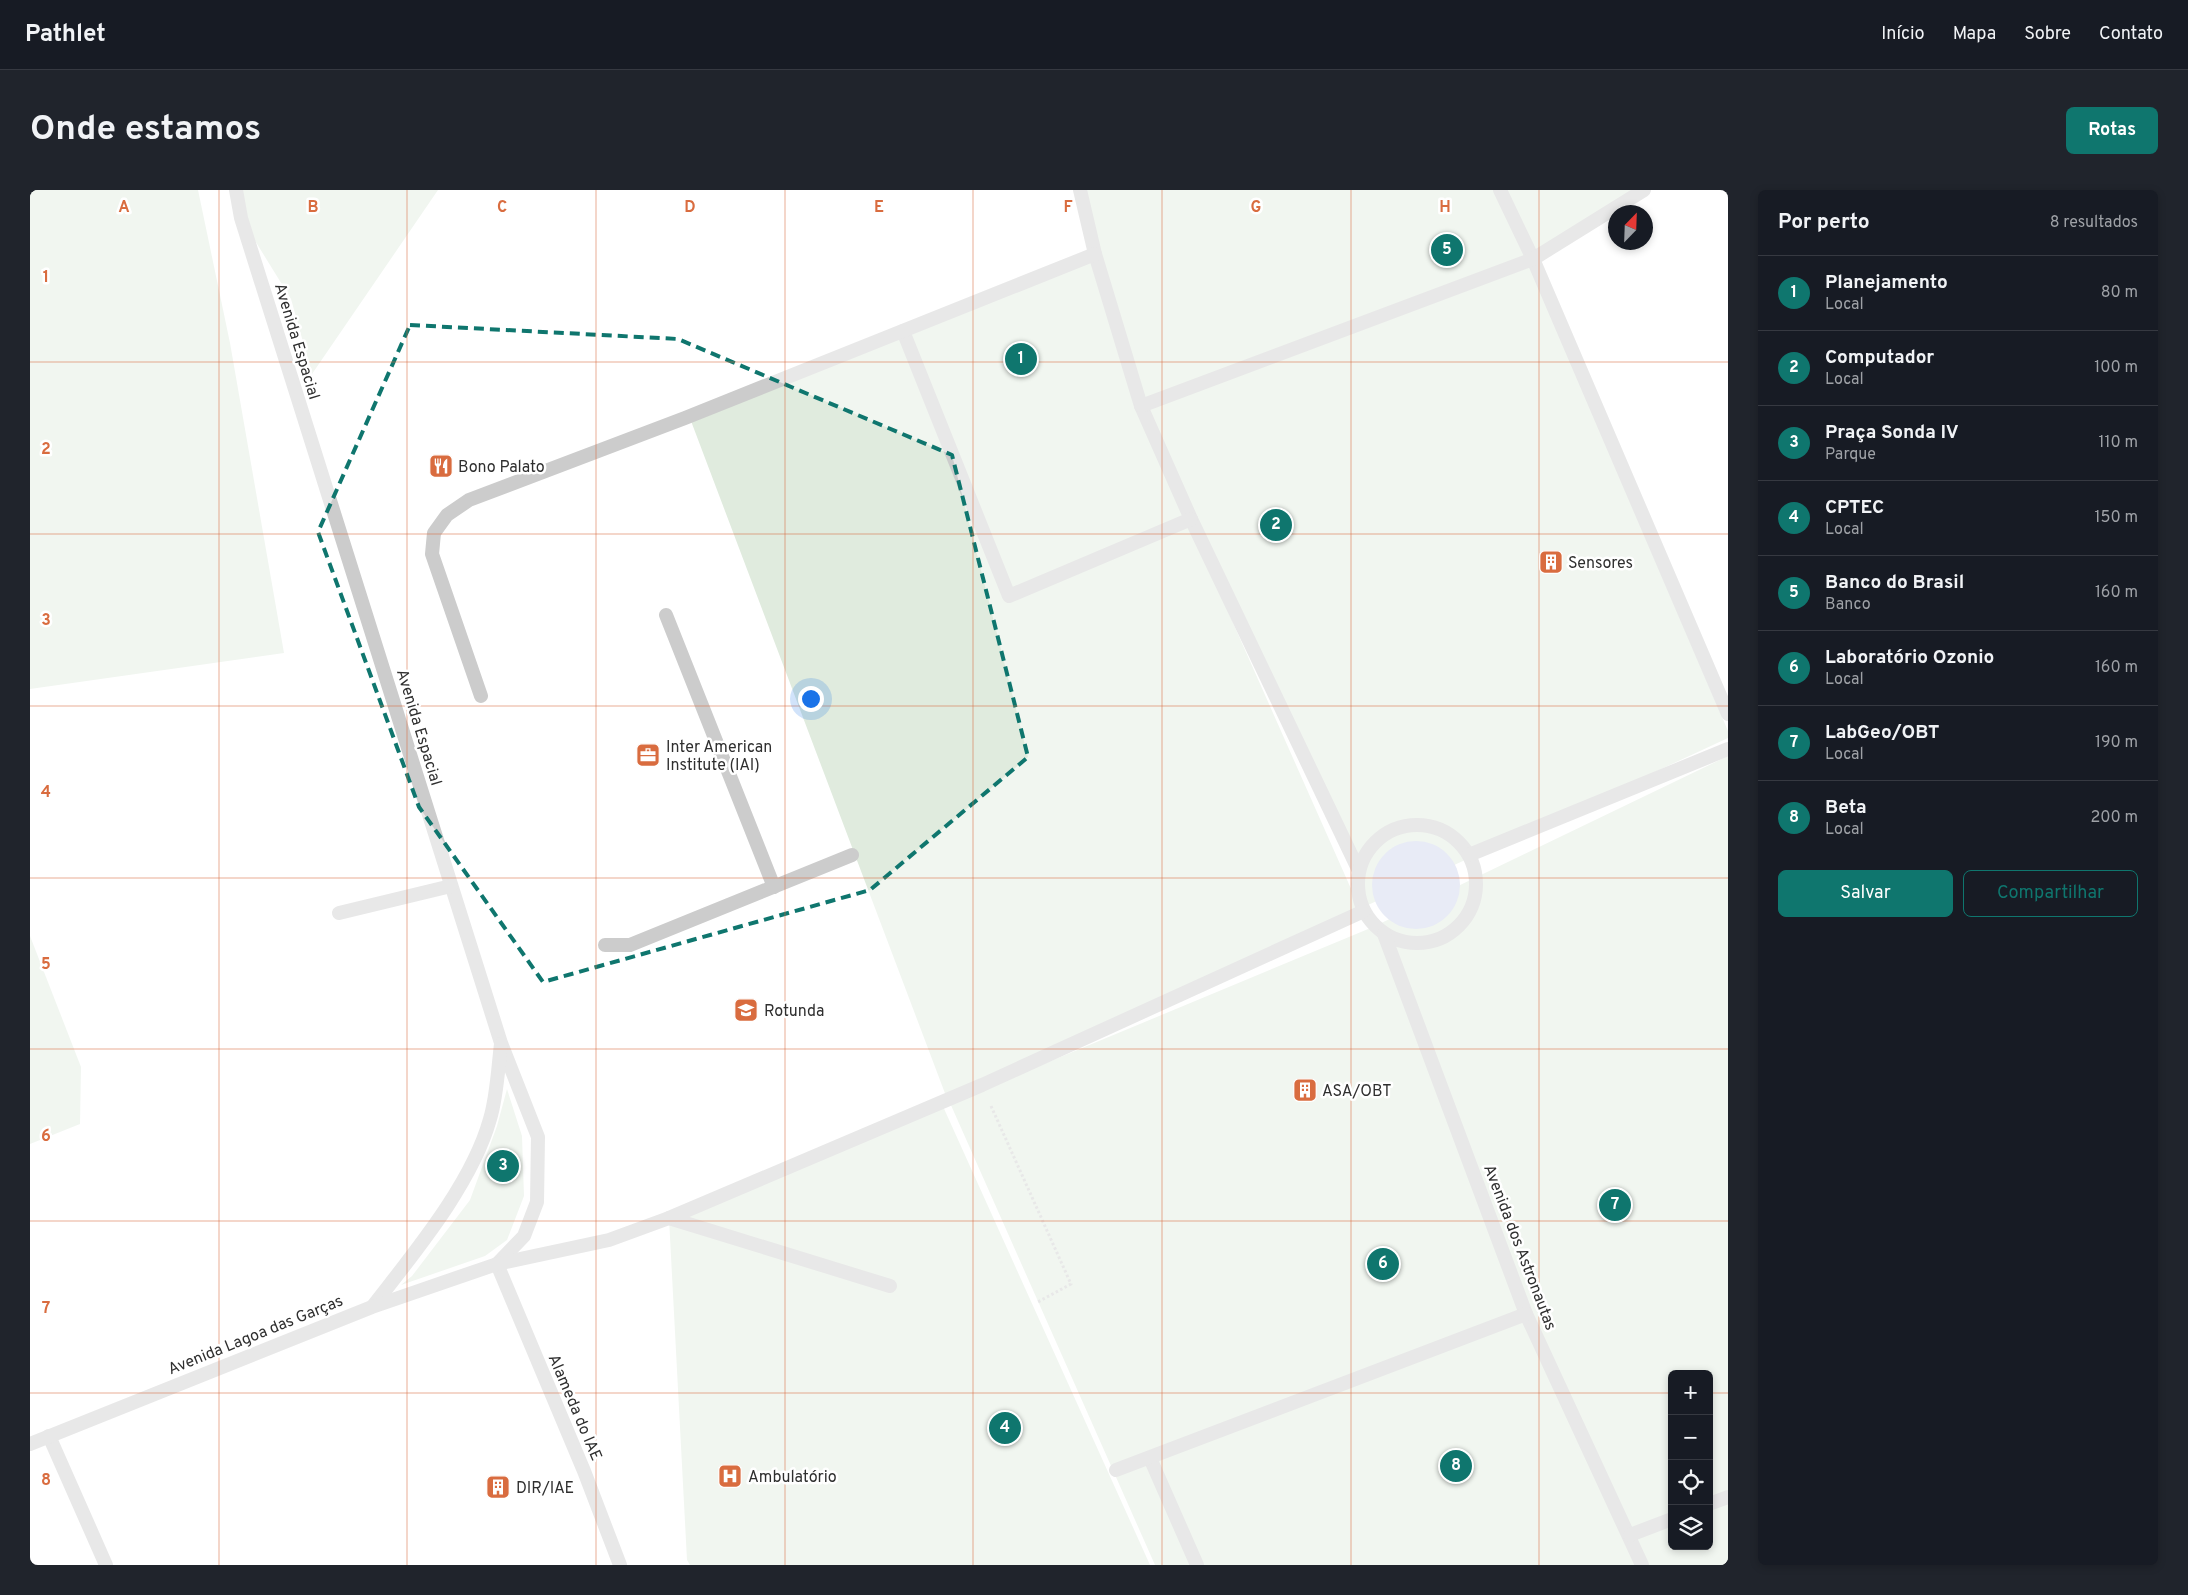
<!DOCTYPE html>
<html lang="pt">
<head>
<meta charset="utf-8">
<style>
	:root { --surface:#171b24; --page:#20242c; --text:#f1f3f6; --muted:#9ea1a6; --line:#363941; --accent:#0f766e }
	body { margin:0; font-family:Overpass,sans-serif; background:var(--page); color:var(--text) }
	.controls { position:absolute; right:15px; bottom:15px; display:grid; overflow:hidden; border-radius:8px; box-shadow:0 2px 8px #0003 }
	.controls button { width:45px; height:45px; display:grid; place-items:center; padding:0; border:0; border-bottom:1px solid var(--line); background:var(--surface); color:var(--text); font:25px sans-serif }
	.compass { position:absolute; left:1578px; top:15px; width:45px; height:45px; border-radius:50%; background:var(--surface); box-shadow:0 2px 8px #0003; rotate:23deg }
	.you { position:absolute; left:780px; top:508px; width:18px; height:18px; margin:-12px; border:4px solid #fff; border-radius:50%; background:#1a73e8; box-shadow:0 0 0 8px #1a73e833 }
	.badge { display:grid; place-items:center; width:32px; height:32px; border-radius:50%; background:var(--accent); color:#fff; font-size:16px; font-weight:700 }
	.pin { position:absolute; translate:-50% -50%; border:2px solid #fff; box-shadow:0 1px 5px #0006 }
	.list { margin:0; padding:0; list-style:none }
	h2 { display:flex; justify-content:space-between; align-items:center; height:65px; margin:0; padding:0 20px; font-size:21px }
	h2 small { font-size:16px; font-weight:400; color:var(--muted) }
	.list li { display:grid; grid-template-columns:32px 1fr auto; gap:15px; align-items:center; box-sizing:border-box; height:75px; padding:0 20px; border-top:1px solid var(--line) }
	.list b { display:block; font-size:19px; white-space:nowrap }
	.list p { margin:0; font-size:16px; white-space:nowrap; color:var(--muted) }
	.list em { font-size:16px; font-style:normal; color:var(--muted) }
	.actions { display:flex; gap:10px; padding:15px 20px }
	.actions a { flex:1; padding:11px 0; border:1px solid var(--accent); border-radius:8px; text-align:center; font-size:18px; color:var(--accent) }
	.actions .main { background:var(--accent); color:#fff }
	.icon { flex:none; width:28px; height:28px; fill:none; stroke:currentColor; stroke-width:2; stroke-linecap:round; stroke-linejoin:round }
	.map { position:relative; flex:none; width:1698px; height:1375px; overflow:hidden; border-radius:8px }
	header { display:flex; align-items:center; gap:30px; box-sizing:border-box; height:70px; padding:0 25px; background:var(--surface); border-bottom:1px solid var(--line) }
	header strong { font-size:24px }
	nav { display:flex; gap:28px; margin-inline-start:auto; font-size:18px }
	.intro { display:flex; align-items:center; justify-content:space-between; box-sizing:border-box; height:120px; padding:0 30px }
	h1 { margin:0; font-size:35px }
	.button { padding:12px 22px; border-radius:8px; background:var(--accent); color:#fff; font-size:18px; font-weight:700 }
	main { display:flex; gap:30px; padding:0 30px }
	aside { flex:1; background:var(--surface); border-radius:8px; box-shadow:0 2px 8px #0003 }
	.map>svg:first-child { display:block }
	.green { fill:#e0ebde; fill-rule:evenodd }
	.water { fill:#ccd3ea }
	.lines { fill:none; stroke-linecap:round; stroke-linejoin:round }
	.path { stroke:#ccc; stroke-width:3; stroke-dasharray:2.5 2.5; stroke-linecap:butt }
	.lane { stroke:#ccc; stroke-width:14 }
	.marked { fill:none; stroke:#0f766e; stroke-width:4; stroke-dasharray:10 6; stroke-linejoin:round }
	.grid { fill:none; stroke:#d96c3f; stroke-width:1; stroke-opacity:0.55 }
	.labels { text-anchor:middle; stroke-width:5; stroke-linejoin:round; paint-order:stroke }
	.street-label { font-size:16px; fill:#2f2f2f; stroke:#fff }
	.poi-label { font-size:16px; fill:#2f2f2f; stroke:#fff; text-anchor:start }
	.grid-label { font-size:16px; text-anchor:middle; font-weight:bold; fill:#d96c3f; stroke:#fff; stroke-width:5; stroke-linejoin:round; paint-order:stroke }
</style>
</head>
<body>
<header>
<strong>Pathlet</strong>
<nav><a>Início</a><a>Mapa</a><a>Sobre</a><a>Contato</a></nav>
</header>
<div class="intro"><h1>Onde estamos</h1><a class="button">Rotas</a></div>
<main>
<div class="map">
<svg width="1698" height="1375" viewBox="0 0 1698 1375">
	<rect width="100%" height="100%" fill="#fff"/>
	<!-- green -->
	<g class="green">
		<path d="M0,0H168L200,153L254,463L0,499Z"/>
		<path d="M206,0H408L282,184L261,109L211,28Z"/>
		<path d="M1050,0H1614L1503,69L1111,216Z"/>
		<path d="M1064,69L1108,219L1330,719L916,906L661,231Z"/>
		<path d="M1500,77L1698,541V548L1338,715L1113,216Z"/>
		<path d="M1698,566V1375H1125L920,913L1343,737ZM1642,1184H1679V1356H1642Z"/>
		<path d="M0,746L51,877L50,934L0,954Z"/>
		<path d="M477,899L492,946L494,1006L477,1050L455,1066L371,1095L382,1086L440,1010L467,936Z"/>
		<path d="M911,912L1120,1375H660L657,1370L639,1028Z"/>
	</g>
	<!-- water -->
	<circle class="water" cx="1386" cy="695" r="44"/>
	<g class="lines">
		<!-- path -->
		<path class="path" d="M961,916L1041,1094L1006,1113"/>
		<!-- lane -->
		<g class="lane">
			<path d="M206,0L211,28L471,853L508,947L507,1012L494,1046L467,1074"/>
			<path d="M1050,0L1065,64L1111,216L1161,329L1329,681"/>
			<path d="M1470,0L1503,69L1698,524"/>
			<path d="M873,141L979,406L1161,329"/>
			<path d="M1111,216L1503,69L1614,0"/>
			<path d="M636,425L744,697"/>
			<path d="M451,506L402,364L404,343L417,325L439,310L655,228L1065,64"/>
			<circle cx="1387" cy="694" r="59"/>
			<path d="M1439,665L1698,559"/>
			<path d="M309,723L421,696"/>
			<path d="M1354,744L1496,1124L1612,1375"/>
			<path d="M575,755H600L822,665"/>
			<path d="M639,1028L860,1096"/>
			<path d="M467,1074L554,1281L590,1375"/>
			<path d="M343,1116C384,1063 442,994 460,929C467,906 468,878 471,854"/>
			<path d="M19,1246L76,1375"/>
			<path d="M0,1254L342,1117L467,1074L579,1050L639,1028L952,895L1334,721"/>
			<path d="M1120,1268L1167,1375"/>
			<path d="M1086,1280L1496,1124"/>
			<path d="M1679,1314L1698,1307"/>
			<path d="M1600,1345L1642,1329"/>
		</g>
	</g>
	<!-- marked area -->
	<path d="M0 0H1698V1375H0ZM380,135L648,149L922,265L998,567L840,700L513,792L389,617L288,342Z" fill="#fff" fill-opacity=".55" fill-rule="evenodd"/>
	<path class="marked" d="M380,135L648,149L922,265L998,567L840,700L513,792L389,617L288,342Z"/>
	<!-- grid -->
	<path class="grid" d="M189,0V1375M377,0V1375M566,0V1375M755,0V1375M943,0V1375M1132,0V1375M1321,0V1375M1509,0V1375M0,172H1698M0,344H1698M0,516H1698M0,688H1698M0,859H1698M0,1031H1698M0,1203H1642M1679,1203H1698"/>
	<!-- icons -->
	<defs>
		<g id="restaurant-square" transform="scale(1.25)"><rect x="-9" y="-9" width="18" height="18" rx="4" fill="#d96c3f" stroke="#fff"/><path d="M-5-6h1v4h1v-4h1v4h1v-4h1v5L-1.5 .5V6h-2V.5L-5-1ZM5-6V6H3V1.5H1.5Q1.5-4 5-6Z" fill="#fff"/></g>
		<g id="building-square" transform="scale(1.25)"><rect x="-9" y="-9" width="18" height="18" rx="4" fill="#d96c3f" stroke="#fff"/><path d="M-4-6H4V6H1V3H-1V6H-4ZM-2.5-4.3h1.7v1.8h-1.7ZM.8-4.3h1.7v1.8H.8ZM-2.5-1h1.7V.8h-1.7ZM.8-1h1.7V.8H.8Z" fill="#fff"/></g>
		<g id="office-square" transform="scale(1.25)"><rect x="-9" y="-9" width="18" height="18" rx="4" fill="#d96c3f" stroke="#fff"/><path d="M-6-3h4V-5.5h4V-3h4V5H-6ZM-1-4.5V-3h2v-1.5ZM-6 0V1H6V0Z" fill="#fff"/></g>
		<g id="university-square" transform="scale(1.25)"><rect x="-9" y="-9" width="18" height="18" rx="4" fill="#d96c3f" stroke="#fff"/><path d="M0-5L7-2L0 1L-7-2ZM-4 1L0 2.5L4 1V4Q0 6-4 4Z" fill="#fff"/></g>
		<g id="hospital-square" transform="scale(1.25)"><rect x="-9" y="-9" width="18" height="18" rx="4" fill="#d96c3f" stroke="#fff"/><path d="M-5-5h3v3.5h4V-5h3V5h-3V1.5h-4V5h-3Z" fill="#fff"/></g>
	</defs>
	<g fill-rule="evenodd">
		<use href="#restaurant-square" x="411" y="276"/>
		<use href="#building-square" x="1521" y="372"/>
		<use href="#office-square" x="618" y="565"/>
		<use href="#university-square" x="716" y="820"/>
		<use href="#building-square" x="1275" y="900"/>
		<use href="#hospital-square" x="700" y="1286"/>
		<use href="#building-square" x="468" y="1297"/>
	</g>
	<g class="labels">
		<!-- street labels -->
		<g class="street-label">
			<text transform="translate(268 151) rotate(73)" y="6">Avenida Espacial</text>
			<text transform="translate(390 537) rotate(73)" y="6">Avenida Espacial</text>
			<text transform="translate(1491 1057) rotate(69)" y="6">Avenida dos Astronautas</text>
			<text transform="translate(225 1144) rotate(-22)" y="6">Avenida Lagoa das Garças</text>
			<text transform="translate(546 1217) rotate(67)" y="6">Alameda do IAE</text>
		</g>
		<!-- poi labels -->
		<g class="poi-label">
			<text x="428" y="282">Bono Palato</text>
			<text x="1538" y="378">Sensores</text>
			<text x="636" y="562">Inter American<tspan x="636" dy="18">Institute (IAI)</tspan></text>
			<text x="734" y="826">Rotunda</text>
			<text x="1292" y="906">ASA/OBT</text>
			<text x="718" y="1292">Ambulatório</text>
			<text x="486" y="1303">DIR/IAE</text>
		</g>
	</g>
	<g class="grid-label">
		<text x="94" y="22">A</text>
		<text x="283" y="22">B</text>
		<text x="472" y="22">C</text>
		<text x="660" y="22">D</text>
		<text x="849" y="22">E</text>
		<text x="1038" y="22">F</text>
		<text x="1226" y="22">G</text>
		<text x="1415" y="22">H</text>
		<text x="16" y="92">1</text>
		<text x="16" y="264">2</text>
		<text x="16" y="435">3</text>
		<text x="16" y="607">4</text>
		<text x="16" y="779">5</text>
		<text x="16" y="951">6</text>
		<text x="16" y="1123">7</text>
		<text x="16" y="1295">8</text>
	</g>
</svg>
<div class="controls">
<button>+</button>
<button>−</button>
<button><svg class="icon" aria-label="locate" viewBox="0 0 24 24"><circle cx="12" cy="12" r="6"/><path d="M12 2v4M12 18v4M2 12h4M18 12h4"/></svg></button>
<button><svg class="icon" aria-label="layers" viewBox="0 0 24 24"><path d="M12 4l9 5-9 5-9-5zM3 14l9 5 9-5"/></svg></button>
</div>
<svg class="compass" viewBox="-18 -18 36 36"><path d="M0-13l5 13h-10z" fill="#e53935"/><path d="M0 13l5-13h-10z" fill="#9ea1a6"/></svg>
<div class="you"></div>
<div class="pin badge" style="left:991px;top:169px">1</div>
<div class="pin badge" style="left:1246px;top:335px">2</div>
<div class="pin badge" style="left:473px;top:976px">3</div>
<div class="pin badge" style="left:975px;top:1238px">4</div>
<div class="pin badge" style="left:1417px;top:60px">5</div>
<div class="pin badge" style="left:1353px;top:1074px">6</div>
<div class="pin badge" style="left:1585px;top:1015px">7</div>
<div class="pin badge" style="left:1426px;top:1276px">8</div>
</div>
<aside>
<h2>Por perto<small>8 resultados</small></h2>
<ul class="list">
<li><span class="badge">1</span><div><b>Planejamento</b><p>Local</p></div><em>80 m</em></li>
<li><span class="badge">2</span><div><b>Computador</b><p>Local</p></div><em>100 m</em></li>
<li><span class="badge">3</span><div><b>Praça Sonda IV</b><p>Parque</p></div><em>110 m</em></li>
<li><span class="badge">4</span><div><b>CPTEC</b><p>Local</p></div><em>150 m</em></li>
<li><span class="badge">5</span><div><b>Banco do Brasil</b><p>Banco</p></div><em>160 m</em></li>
<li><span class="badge">6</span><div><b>Laboratório Ozonio</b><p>Local</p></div><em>160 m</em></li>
<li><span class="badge">7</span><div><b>LabGeo/OBT</b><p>Local</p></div><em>190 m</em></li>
<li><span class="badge">8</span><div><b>Beta</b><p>Local</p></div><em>200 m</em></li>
</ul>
<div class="actions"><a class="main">Salvar</a><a>Compartilhar</a></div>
</aside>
</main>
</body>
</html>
